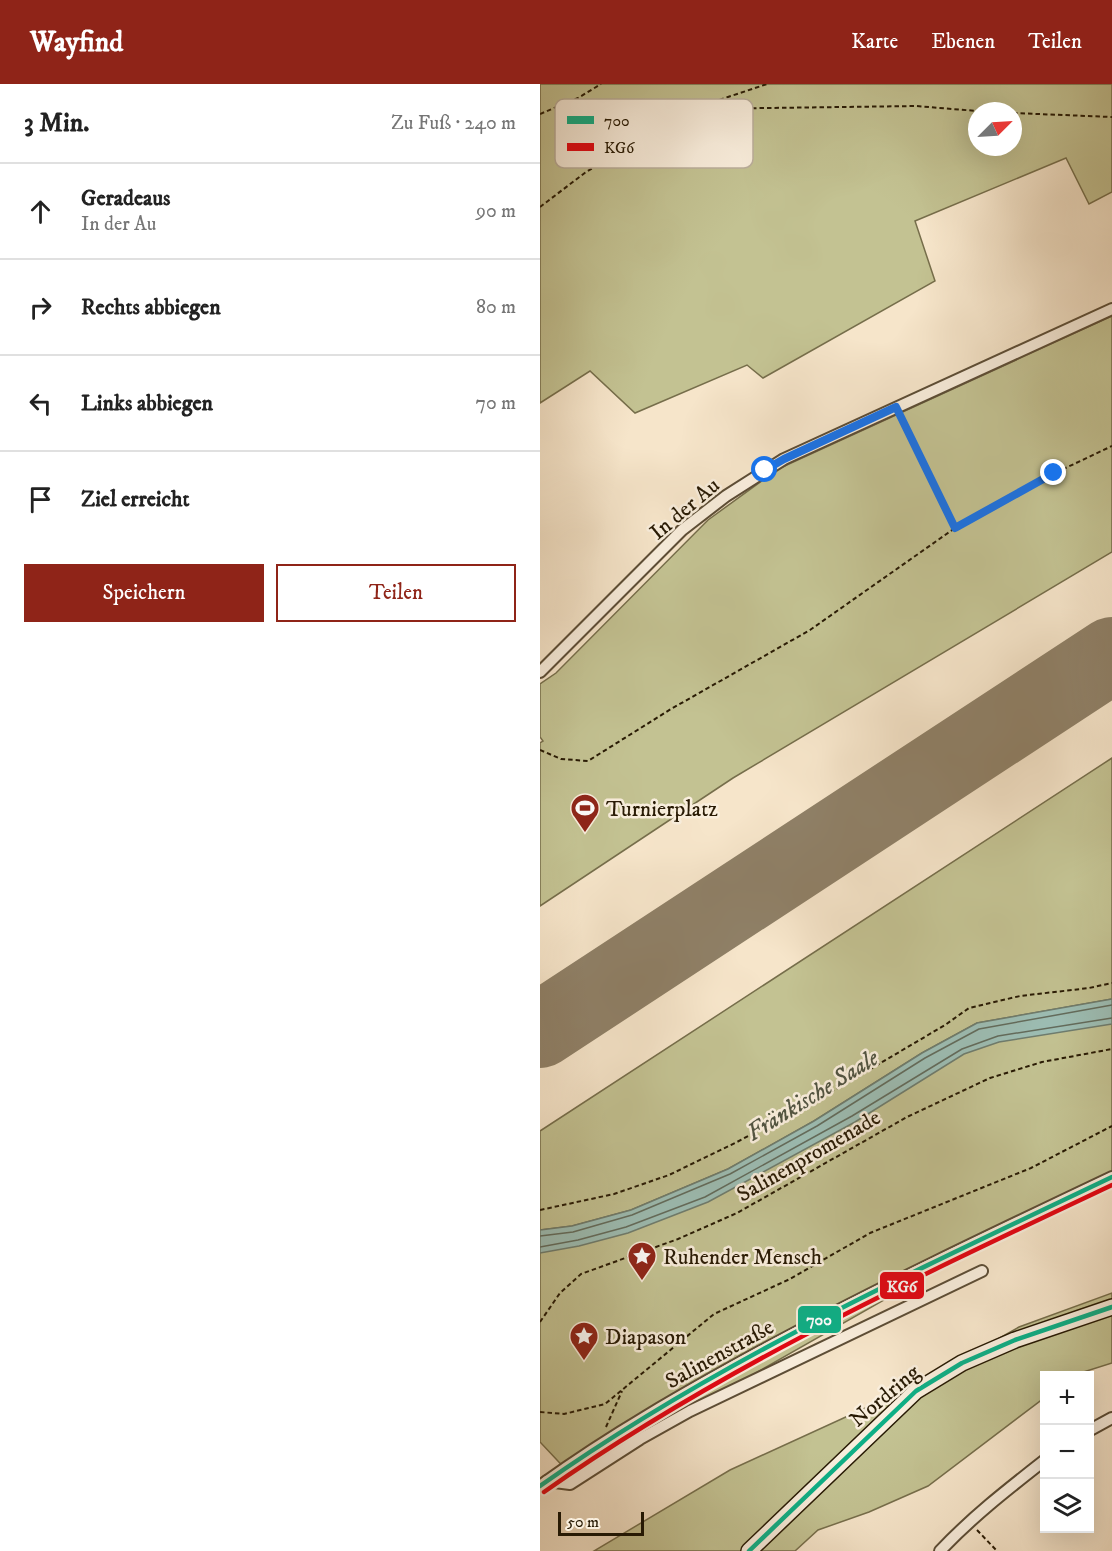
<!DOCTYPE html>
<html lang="de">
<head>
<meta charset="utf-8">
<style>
	:root { --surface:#fff; --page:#f2f2f2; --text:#222; --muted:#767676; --line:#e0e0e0; --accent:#8f2418 }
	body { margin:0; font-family:"IM FELL DW Pica",serif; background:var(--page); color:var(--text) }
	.controls { position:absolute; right:18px; bottom:18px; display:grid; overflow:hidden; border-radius:0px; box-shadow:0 6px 24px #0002 }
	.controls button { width:54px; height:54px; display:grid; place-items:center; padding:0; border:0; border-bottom:2px solid var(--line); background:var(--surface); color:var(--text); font:30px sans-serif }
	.compass { position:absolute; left:428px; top:18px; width:54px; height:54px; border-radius:50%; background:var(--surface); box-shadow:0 6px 24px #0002; rotate:66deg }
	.scale { position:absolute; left:18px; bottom:15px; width:86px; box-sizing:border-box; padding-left:6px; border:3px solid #281a04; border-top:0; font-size:16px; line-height:21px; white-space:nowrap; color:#281a04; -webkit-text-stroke:4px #f9eedd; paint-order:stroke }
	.stop { position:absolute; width:18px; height:18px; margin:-14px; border:4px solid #1a73e8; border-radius:50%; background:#fff }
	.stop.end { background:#1a73e8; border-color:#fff; box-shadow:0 2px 6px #0008 }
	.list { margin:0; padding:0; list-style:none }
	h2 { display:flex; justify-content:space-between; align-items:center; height:78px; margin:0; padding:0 24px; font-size:26px }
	h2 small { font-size:20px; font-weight:400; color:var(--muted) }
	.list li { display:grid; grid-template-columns:39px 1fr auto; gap:18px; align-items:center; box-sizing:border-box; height:96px; padding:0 24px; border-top:2px solid var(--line) }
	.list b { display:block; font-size:22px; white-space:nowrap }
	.list p { margin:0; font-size:20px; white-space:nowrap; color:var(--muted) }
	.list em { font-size:20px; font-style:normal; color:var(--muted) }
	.actions { display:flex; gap:12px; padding:18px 24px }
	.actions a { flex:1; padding:14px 0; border:2px solid var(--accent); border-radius:0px; text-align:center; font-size:21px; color:var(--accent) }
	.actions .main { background:var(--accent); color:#fff }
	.icon { flex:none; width:33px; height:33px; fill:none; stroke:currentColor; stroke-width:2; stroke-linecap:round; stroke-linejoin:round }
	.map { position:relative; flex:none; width:572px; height:1467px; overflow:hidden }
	header { display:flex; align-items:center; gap:36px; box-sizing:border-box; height:84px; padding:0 30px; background:var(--accent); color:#fff }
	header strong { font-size:28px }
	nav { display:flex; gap:33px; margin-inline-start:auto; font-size:21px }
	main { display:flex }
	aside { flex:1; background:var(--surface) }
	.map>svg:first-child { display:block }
	.green { fill:#c3c292; stroke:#766e4b; stroke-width:1.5; fill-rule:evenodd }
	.water { fill:#9dbfb6; stroke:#6e7d6f; stroke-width:1.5 }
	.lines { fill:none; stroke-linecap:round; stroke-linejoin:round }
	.shore { stroke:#626c5d; stroke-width:1.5 }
	.runway { stroke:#8f8067; stroke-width:76 }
	.street-casing { stroke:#5c4d36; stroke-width:14 }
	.secondary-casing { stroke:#281a04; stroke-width:18 }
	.path { stroke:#281a04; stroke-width:2; stroke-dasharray:4.5 3; stroke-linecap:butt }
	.street { stroke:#f9eedd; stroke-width:10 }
	.secondary { stroke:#f9eedd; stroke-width:15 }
	.bus-1-casing { stroke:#f9eedd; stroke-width:9 }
	.bus-2-casing { stroke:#f9eedd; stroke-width:9 }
	.bus-1 { stroke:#0eaf86; stroke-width:4.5 }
	.bus-2 { stroke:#e30613; stroke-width:4.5 }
	.route { stroke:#1a73e8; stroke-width:8 }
	.labels { text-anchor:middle; stroke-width:5; stroke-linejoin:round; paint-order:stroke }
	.street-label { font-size:22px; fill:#281a04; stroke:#f9eedd }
	.poi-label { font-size:22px; fill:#281a04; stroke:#f9eedd; text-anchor:start }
	.water-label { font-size:24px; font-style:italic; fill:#515442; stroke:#f9eedd }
	.key { fill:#f9eedd; stroke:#baae9c; stroke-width:1.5 }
	.key-label { font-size:16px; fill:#281a04 }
	.line-badge { stroke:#f9eedd; stroke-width:2 }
	.badge-label { font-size:16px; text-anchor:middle; font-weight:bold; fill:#fff }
</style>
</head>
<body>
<header>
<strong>Wayfind</strong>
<nav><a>Karte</a><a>Ebenen</a><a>Teilen</a></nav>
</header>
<main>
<aside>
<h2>3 Min.<small>Zu Fuß · 240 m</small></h2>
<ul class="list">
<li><svg class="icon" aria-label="ahead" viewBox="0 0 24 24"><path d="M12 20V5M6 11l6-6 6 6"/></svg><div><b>Geradeaus</b><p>In der Au</p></div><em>90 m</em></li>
<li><svg class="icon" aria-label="right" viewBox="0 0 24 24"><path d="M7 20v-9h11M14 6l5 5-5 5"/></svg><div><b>Rechts abbiegen</b></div><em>80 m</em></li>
<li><svg class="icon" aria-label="left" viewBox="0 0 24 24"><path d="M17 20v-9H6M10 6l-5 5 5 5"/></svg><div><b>Links abbiegen</b></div><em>70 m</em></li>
<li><svg class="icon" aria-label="arrive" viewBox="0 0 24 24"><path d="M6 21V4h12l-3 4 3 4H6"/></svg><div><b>Ziel erreicht</b></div></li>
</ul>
<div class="actions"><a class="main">Speichern</a><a>Teilen</a></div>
</aside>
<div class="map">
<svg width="572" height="1467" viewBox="0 0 572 1467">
	<rect width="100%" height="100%" fill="#f6e5ca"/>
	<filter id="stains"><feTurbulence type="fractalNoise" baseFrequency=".00333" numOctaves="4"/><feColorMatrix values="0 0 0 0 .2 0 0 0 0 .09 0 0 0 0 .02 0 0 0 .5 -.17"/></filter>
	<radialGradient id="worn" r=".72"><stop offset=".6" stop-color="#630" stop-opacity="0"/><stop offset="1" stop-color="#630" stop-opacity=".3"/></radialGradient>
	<!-- green -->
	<g class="green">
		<path d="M0,0H572V108L549,120L526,74L375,137L395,197L223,294L207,281L95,329L50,287L0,319ZM437,27H473V63H437Z"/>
		<path d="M572,232V468L193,694L0,822V659L3,657L0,653V600L16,589L168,436L238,385Z"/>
		<path d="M572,674V915L437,939L382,969L274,1037L188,1085L91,1126L32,1142L0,1146V1047Z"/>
		<path d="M572,935V1091L502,1126L33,1393L0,1358V1159L93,1140L430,958Z"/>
		<path d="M572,1209V1279L534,1291L505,1292L504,1314L388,1402L329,1428L278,1446L255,1467H54L190,1386L380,1299L479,1243Z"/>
	</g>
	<!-- water -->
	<path class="water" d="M572,915V940L459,958L424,970L315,1038L168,1118L88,1149L39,1162L0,1169V1146L32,1142L91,1126L188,1085L274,1037L382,969L437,939Z"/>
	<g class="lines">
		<!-- shore -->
		<g class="shore">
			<path d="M0,1152L33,1148L92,1131L190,1090L277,1042L385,974L439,945L572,921"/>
			<path d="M0,1163L38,1156L86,1143L165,1113L312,1032L422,965L458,952L572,934"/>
		</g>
		<!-- runway -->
		<path class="runway" d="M0,946L572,571"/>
		<!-- street casing -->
		<g class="street-casing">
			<g id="street">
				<path d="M0,588L142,446L186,412L244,375L572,225"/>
				<path d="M550,1346L572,1334"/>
				<path d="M7,1397L30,1400L100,1355L150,1327L442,1187"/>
				<path d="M0,1402C70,1351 146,1308 221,1267C336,1205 454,1149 572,1093"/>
				<path d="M400,1467C432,1433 468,1405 505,1376"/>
			</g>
		</g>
		<!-- secondary casing -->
		<g class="secondary-casing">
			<path id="secondary" d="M209,1467L376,1307L422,1279L475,1256L572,1223"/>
		</g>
		<!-- path -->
		<g class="path">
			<path d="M152,25L376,22L437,27"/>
			<path d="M473,29L572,33"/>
			<path d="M0,30L38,14L61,0"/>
			<path d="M0,123L46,88L152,25L227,0"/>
			<path d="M362,334L415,444"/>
			<path d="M0,666L21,675L48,677L131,625L270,546L415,444L515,389L572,362"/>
			<path d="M0,1126L74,1110L129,1091L197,1058L305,1000L405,941L429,924L480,912L549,904L572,899"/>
			<path d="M0,1238L20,1209L41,1190L138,1155L197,1129L367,1033L450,994L502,978L572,965"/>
			<path d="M0,1328L24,1330L65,1320L174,1230L250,1195L330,1149L491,1084L572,1042"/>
			<path d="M66,1343L82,1307"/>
			<path d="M437,1446L457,1467"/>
		</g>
		<!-- street -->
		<use href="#street" class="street"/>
		<!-- secondary -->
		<use href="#secondary" class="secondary"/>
		<!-- bus-1 casing -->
		<g class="bus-1-casing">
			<g id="bus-1">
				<path d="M0,1402C177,1277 377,1186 572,1093"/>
				<path d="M209,1467L376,1307L422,1279L475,1256L572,1223"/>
			</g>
		</g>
		<!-- bus-2 casing -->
		<g class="bus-2-casing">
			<path id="bus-2" d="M4,1408C180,1284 378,1193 572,1101"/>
		</g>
		<!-- bus-1 -->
		<use href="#bus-1" class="bus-1"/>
		<!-- bus-2 -->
		<use href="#bus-2" class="bus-2"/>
	</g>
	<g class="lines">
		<!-- route -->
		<path class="route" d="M225,386L244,375L356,323L415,444L514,389"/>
	</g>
	<!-- icons -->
	<defs>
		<g id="stadium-pin" transform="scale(1.5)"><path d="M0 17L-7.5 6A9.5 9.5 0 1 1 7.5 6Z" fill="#8f2418" stroke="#f9eedd"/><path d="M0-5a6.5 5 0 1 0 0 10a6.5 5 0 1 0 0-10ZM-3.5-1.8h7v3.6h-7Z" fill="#fff"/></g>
		<g id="sight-pin" transform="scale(1.5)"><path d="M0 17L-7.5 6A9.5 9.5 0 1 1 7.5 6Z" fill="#8f2418" stroke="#f9eedd"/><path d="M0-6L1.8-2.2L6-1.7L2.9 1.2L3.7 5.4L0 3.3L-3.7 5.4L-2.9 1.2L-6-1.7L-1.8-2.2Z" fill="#fff"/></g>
	</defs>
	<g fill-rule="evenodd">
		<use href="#stadium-pin" x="45" y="724"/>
		<use href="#sight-pin" x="102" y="1172"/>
		<use href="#sight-pin" x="44" y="1252"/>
	</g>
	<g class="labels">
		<!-- street labels -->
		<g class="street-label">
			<text transform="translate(144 424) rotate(-40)" y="8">In der Au</text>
			<text transform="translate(268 1071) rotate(-30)" y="8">Salinenpromenade</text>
			<text transform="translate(179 1269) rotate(-29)" y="8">Salinenstraße</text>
			<text transform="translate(344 1311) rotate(-40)" y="8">Nordring</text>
		</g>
		<!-- poi labels -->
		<g class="poi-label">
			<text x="66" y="732">Turnierplatz</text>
			<text x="123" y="1180">Ruhender Mensch</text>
			<text x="65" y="1260">Diapason</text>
		</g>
		<!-- water labels -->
		<g class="water-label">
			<text transform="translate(272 1011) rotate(-32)" y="8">Fränkische Saale</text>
		</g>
	</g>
	<!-- legend -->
	<rect x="15" y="15" width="198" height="69" rx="9" class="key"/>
	<rect x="27" y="32" width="27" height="8" fill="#0eaf86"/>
	<rect x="27" y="59" width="27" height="8" fill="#e30613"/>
	<g class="key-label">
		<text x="64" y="42">700</text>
		<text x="64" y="69">KG6</text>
	</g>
	<g class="line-badge">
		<rect x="339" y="1187" width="46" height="29" rx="6" fill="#e30613"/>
		<rect x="257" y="1221" width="45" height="29" rx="6" fill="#0eaf86"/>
	</g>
	<g class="badge-label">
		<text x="362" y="1208">KG6</text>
		<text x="279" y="1241">700</text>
	</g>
	<rect width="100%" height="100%" filter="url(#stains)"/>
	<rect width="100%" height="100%" fill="url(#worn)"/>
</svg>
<div class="controls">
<button>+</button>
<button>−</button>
<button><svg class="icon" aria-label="layers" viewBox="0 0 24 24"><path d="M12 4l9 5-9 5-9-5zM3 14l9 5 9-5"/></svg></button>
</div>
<svg class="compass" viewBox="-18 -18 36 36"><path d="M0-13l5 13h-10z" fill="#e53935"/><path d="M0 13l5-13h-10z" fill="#767676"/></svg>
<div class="scale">50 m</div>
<div class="stop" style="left:225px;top:386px"></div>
<div class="stop end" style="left:514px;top:389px"></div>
</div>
</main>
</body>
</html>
